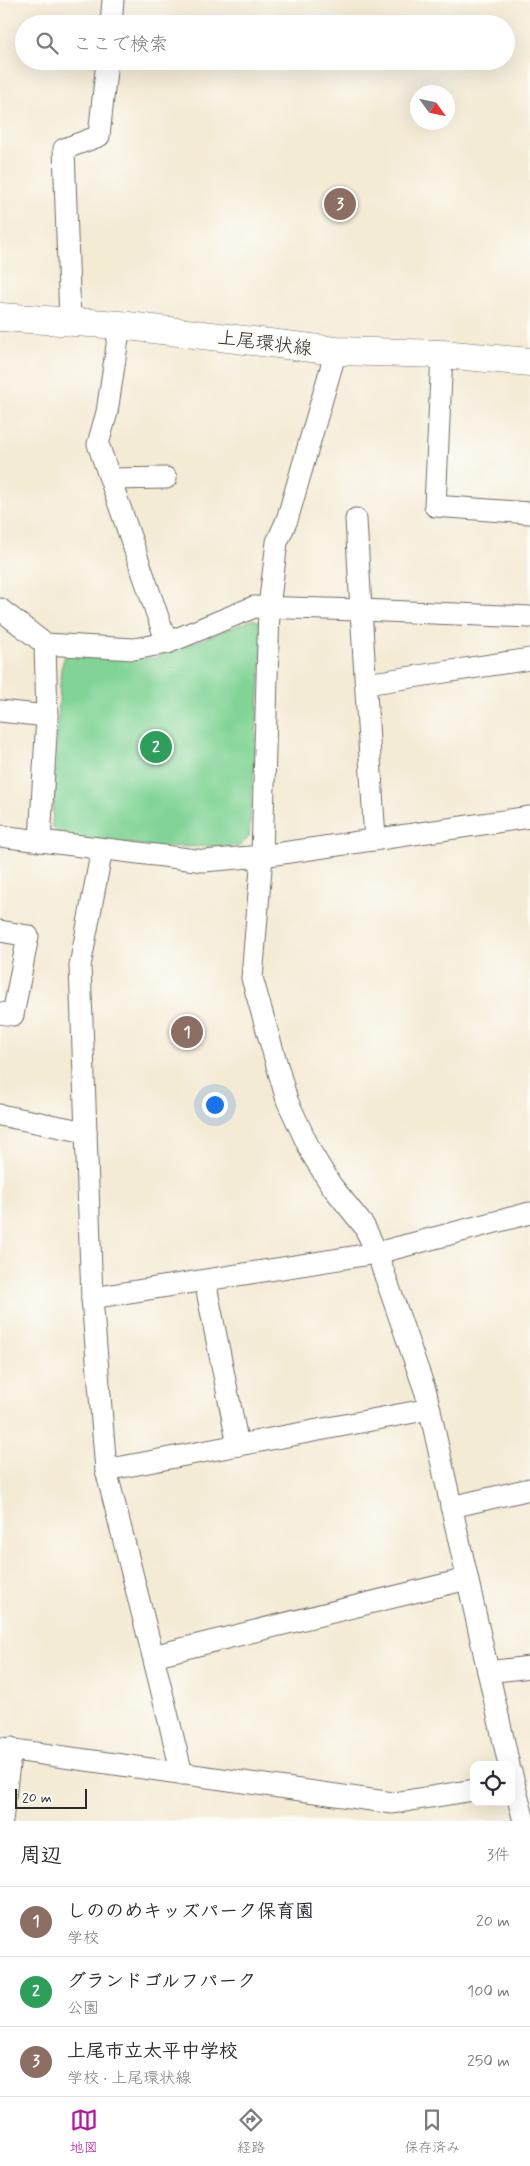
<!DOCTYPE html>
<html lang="ja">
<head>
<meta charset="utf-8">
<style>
	:root { --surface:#fff; --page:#f2f2f3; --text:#2b2b33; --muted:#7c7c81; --line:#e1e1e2; --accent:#b5179e }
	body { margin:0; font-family:Mynerve,"Klee One",sans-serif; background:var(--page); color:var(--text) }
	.controls { position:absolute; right:15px; bottom:15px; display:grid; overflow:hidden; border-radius:10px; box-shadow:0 5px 20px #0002 }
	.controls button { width:45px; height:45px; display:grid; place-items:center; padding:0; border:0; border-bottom:1px solid var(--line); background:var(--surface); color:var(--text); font:25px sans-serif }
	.compass { position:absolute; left:410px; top:85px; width:45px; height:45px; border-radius:50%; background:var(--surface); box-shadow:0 5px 20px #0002; rotate:123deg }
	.scale { position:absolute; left:15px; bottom:12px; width:72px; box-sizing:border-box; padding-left:5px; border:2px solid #2b2b2b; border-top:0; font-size:14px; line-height:18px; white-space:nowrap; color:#2b2b2b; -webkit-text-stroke:4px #fdfcf7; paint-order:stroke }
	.you { position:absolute; left:214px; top:1104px; width:18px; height:18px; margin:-12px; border:4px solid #fff; border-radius:50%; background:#1a73e8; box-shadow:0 0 0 8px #1a73e833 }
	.badge { display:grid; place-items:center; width:32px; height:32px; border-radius:50%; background:var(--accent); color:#fff; font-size:16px; font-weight:700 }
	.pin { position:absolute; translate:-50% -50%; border:2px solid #fff; box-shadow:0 1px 5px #0006 }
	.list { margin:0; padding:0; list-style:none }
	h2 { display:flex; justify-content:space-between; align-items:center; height:65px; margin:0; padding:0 20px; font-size:21px }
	h2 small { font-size:16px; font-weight:400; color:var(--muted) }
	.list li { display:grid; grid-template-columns:32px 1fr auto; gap:15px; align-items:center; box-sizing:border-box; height:70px; padding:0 20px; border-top:1px solid var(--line) }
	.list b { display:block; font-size:19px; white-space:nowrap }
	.list p { margin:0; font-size:16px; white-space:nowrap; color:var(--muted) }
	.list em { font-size:16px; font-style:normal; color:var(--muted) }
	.icon { flex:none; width:28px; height:28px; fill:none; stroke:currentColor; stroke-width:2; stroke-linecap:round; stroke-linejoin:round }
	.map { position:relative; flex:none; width:530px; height:1821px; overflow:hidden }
	.search { position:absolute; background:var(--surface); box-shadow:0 5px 20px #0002; left:15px; right:15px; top:15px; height:55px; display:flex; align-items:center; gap:12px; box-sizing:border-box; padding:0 18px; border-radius:28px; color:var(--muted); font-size:19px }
	.sheet { height:275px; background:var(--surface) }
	nav { display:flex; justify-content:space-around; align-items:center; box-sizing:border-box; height:70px; border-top:1px solid var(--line); background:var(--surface); font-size:14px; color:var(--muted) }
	nav a { display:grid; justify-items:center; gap:2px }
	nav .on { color:var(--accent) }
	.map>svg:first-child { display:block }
	.green { fill:#82d496; stroke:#568060 }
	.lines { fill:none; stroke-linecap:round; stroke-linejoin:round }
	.street-casing { stroke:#716e66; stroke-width:23 }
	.secondary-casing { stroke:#716e66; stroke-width:29 }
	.street { stroke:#fff; stroke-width:21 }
	.secondary { stroke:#fff; stroke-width:28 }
	.labels { text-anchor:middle; stroke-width:5; stroke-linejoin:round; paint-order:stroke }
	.street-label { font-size:19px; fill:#2b2b2b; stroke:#fdfcf7 }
</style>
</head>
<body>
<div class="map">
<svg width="530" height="1821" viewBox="0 0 530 1821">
	<rect width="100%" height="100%" fill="#fdfcf7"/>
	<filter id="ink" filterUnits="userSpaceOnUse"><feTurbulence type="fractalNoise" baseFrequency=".02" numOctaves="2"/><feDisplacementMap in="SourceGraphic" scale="10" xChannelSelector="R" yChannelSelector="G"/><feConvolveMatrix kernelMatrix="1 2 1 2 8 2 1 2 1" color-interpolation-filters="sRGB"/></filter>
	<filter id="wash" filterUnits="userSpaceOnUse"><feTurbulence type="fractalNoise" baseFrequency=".0096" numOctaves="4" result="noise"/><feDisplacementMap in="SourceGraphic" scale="20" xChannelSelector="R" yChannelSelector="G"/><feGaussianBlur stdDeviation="1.12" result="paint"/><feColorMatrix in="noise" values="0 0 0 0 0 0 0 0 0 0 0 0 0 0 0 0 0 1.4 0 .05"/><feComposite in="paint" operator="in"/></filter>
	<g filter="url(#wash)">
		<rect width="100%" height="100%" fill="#f4ebd5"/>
		<!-- green -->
		<path class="green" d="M254,619L264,625L249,837L240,846L157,847L60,836L52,826L61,668L66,653L154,658Z"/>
	</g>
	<g filter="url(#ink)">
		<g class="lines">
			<!-- street casing -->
			<g class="street-casing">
				<g id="street">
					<path d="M111,24L113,0"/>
					<path d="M70,321L64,149L99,136L107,61"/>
					<path d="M120,325L107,412L98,444L167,643"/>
					<path d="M336,351L287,520L277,542L269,607L262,856L252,978L287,1100L312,1154L331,1185L364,1226L377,1253L426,1393L509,1765"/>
					<path d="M442,354L435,506L530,513"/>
					<path d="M111,479L166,478"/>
					<path d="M356,519L361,610L530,617"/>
					<path d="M0,609L45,644"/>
					<path d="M366,684L530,659"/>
					<path d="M0,711L47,716"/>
					<path d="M0,836L204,861L262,856L530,817"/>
					<path d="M40,841L47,716L45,644L134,649L167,643L254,607L361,610L375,840"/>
					<path d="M0,931L28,936L13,1015L0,1013"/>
					<path d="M0,1115L86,1132"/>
					<path d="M205,1281L238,1445"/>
					<path d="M92,1298L80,966L102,849"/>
					<path d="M106,1470L92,1298L377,1253L530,1213"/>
					<path d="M451,1507L530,1489"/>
					<path d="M153,1656L106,1470L430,1409"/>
					<path d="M488,1672L530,1667"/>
					<path d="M0,1748L393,1803L474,1790"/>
					<path d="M511,1772L524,1821"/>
					<path d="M182,1774L153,1656L467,1579"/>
					<path d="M2,1821L11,1748"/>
				</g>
			</g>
			<!-- secondary casing -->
			<g class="secondary-casing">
				<path id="secondary" d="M0,317L120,325L336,351L442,354L530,362"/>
			</g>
			<!-- street -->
			<use href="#street" class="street"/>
			<!-- secondary -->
			<use href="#secondary" class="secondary"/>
		</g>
	</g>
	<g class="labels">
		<!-- street labels -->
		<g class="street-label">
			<text transform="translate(265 342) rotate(7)" y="7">上尾環状線</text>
		</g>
	</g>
</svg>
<div class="controls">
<button><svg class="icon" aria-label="locate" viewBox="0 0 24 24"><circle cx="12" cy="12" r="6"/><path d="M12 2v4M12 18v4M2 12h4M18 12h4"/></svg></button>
</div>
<svg class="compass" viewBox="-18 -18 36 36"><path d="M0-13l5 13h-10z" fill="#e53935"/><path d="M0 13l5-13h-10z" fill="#7c7c81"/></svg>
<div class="scale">20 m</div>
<div class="you"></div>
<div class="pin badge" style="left:187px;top:1032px;background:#8d6e63">1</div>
<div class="pin badge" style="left:156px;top:747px;background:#2e9e5b">2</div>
<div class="pin badge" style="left:340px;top:204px;background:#8d6e63">3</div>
<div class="search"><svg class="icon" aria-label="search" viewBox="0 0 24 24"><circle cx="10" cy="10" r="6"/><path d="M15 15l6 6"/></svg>ここで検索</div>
</div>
<section class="sheet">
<h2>周辺<small>3件</small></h2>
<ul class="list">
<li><span class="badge" style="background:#8d6e63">1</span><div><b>しののめキッズパーク保育園</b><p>学校</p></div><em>20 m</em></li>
<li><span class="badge" style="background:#2e9e5b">2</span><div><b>グランドゴルフパーク</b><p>公園</p></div><em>100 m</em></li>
<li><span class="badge" style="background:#8d6e63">3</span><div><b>上尾市立太平中学校</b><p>学校 · 上尾環状線</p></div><em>250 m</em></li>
</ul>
</section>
<nav>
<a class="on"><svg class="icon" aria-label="map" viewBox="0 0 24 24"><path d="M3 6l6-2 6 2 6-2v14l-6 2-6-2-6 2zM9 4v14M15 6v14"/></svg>地図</a>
<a><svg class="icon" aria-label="directions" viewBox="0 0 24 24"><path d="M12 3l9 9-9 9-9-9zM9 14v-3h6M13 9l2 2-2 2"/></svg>経路</a>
<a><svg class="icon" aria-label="saved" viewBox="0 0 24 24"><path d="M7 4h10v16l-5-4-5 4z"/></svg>保存済み</a>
</nav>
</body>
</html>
